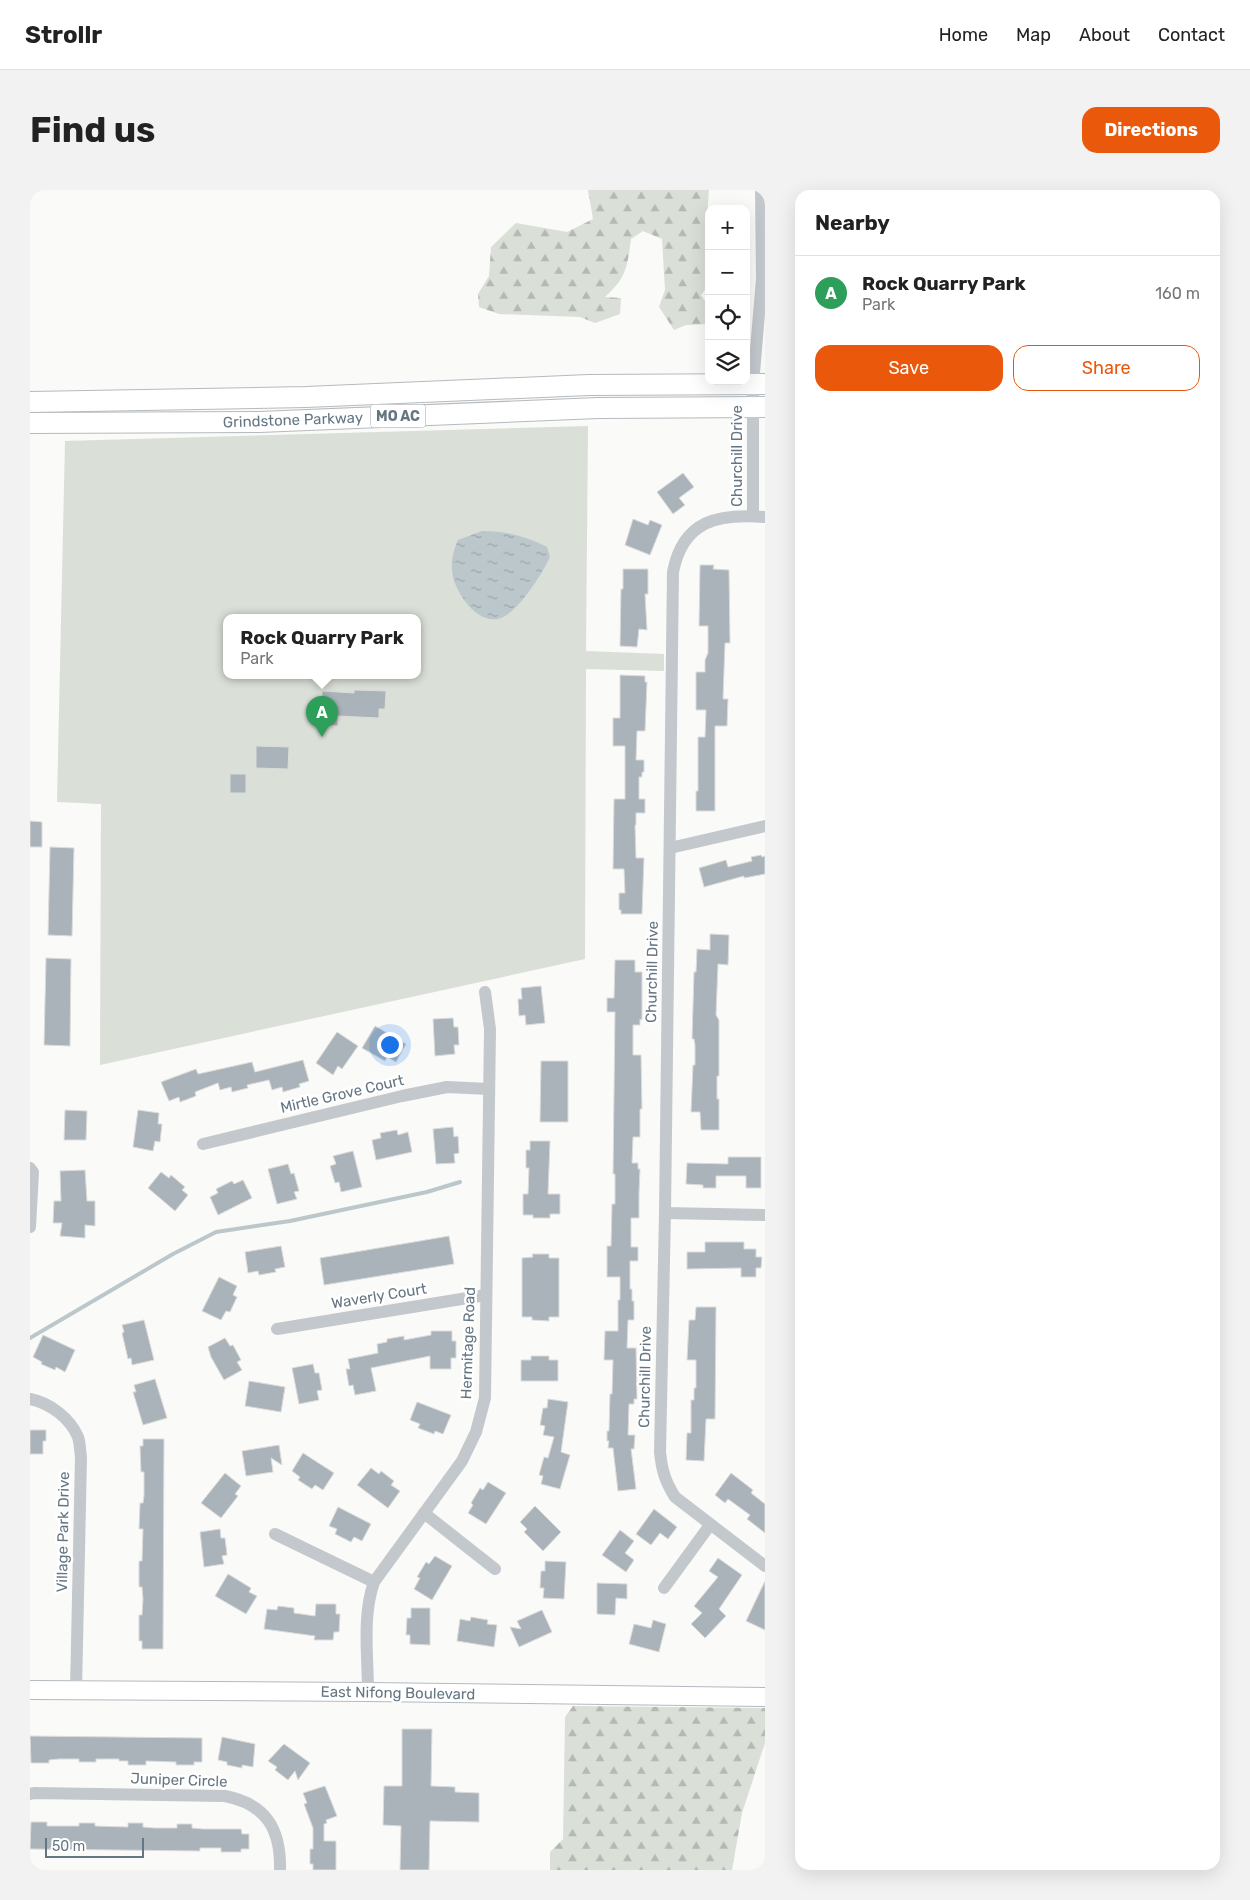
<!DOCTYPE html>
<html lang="en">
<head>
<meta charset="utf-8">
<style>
	:root { --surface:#fff; --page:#f2f2f2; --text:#222; --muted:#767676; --line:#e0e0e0; --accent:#ea580c }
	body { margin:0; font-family:Rubik,sans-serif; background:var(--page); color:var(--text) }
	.controls { position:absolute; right:15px; top:15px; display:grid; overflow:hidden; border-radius:10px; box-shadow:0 5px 20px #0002 }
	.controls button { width:45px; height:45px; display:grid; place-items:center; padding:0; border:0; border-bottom:1px solid var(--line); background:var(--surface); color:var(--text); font:25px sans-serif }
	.scale { position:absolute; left:15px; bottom:12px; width:99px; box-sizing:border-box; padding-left:5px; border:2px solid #657683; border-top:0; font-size:14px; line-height:18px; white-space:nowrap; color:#657683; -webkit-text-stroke:4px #fff; paint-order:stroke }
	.you { position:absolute; left:359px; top:854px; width:18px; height:18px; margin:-12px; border:4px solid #fff; border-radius:50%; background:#1a73e8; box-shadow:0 0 0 8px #1a73e833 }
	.badge { display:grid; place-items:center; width:32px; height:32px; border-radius:50%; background:var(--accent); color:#fff; font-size:16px; font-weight:700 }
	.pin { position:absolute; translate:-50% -41px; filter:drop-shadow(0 1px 2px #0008) }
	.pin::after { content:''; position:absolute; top:26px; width:18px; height:15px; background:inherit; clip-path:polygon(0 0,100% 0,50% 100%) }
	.popup { position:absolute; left:193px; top:424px; width:198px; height:65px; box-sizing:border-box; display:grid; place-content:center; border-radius:10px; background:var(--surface); filter:drop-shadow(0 1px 4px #0005); font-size:16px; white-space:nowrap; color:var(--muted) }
	.popup b { font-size:19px; color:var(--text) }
	.popup::after { content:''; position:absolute; left:50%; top:100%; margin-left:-10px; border:10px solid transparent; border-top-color:var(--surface) }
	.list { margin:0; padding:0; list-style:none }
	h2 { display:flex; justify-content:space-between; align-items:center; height:65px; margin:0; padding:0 20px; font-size:21px }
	h2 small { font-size:16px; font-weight:400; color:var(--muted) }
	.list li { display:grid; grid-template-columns:32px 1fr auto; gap:15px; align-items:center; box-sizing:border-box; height:75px; padding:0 20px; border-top:1px solid var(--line) }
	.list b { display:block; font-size:19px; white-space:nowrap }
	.list p { margin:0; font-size:16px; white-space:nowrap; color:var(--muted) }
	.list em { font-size:16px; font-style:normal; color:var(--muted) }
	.actions { display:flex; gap:10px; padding:15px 20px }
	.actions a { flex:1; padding:11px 0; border:1px solid var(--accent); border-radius:15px; text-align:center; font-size:18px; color:var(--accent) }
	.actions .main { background:var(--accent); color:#fff }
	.icon { flex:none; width:28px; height:28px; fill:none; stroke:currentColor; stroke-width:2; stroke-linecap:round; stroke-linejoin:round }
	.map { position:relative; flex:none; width:735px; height:1680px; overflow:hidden; border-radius:15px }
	header { display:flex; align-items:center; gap:30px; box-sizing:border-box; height:70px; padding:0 25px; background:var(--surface); border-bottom:1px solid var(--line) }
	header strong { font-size:24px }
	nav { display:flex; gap:28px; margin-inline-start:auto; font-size:18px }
	.intro { display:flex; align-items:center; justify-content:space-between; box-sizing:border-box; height:120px; padding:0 30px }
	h1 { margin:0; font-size:35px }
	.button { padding:12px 22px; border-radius:15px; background:var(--accent); color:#fff; font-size:18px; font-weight:700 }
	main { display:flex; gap:30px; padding:0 30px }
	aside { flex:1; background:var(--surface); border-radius:15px; box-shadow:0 5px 20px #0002 }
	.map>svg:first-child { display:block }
	.green { fill:#dadfd7; fill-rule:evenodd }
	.forest { fill:url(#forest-firs) }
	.water { fill:url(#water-ripples) }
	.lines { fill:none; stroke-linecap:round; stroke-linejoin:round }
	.stream { stroke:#bbc7cb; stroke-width:4 }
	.building { fill:#aab3b9; stroke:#dcdcda }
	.secondary-casing { stroke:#b3babf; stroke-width:20 }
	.primary-casing { stroke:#b5babe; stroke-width:22 }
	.street { stroke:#c3c8cc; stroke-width:12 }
	.secondary { stroke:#fff; stroke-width:18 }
	.primary { stroke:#fff; stroke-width:20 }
	.labels { text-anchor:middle; stroke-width:5; stroke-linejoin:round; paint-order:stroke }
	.shield { fill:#fff; stroke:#939fa8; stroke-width:1 }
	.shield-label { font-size:14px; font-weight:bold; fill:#657683 }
	.street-label { font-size:15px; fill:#657683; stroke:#fff }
</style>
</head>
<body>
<header>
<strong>Strollr</strong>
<nav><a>Home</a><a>Map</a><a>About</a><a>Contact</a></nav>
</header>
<div class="intro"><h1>Find us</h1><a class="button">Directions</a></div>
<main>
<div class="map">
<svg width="735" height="1680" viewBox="0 0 735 1680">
	<defs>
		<pattern id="forest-firs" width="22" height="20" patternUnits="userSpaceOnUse" patternTransform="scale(1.25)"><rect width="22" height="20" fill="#dadfd7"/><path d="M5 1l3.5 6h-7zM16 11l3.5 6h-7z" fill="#b4b9b4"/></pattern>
		<pattern id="water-ripples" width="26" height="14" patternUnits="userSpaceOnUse" patternTransform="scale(1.25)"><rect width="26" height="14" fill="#bbc7cb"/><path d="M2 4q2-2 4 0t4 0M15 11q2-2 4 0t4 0" fill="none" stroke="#9ca6aa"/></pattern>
	</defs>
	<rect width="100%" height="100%" fill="#fafaf8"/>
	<!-- green -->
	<path class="green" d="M558,236L556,461L634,464V481L556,479L555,769L70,875L71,614L27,612L35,251ZM197,428H387V486H197Z"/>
	<!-- forest -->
	<g class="forest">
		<path d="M558,0H679L677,27L679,36V95L671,105L679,117V134L656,135L644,140L629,117L635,100L632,49L613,41L601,49C597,77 597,87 575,107L591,108L590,124L565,133L550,127L469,124L449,117L448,104L459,86L461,57L486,33L537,42L563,29Z"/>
		<path d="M543,1516L735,1518V1553L712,1623L702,1680H520V1662L533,1649L535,1527Z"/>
	</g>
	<!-- water -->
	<path class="water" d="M452,341C476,341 495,346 517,357L520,367C512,384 491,417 475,426C451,441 423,402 422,380C421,370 424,359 428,350Z"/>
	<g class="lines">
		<!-- stream -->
		<path class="stream" d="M0,1148L143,1064L186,1042L260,1031L397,1002L430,992"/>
	</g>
	<!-- building -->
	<g class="building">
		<path d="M653,283L664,297L649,308L655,315L643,324L627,302Z"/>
		<path d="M603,329L618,335L620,330L632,335L620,365L595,355Z"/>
		<path d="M670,375H684L683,379L699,380L700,453H695L693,509H698L697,536H685V621H666V601H668V547H675L676,520H666V482H675V470L678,463V436H669Z"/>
		<path d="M593,379H618V404H615L617,440L609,439L607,457L590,456L591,399H593Z"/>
		<path d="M590,485L615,486V492H617L615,541H607L606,570H614V582H612V587H609V609H615V623H606V635H605L606,668H614L612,724H591V720H589V703H595L594,679H583L584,609H595V556H583V528H590Z"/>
		<path d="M324,500L356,501L355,519H349V528L308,526V536L291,535L292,501L324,503Z"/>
		<path d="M226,556L259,557L258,579L226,578Z"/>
		<rect x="200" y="584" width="16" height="19"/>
		<path d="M0,631L12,632V657H0Z"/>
		<path d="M20,657L44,658L42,746L18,745Z"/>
		<path d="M731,665L732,667L735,666V684L714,688V686L674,697L669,678L696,670L698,677L722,671L721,667Z"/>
		<path d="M680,744L699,745L698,775L688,774L686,825L689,830V886H687V909H689V940H671L670,922H661L663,875H665V855L664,849H662L664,782H666L667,759L680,760Z"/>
		<path d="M16,768L41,769L40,856L14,855Z"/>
		<path d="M585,770H605V782H612V830L610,829V835H603V865H611L612,919H610V947H603L602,973H608V979H610L609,1003V1028H601V1057H608V1071H600V1099H602V1111H604V1130H598L597,1158H606L607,1209H604V1214H599L598,1245H605L604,1259H601L606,1299L588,1301L583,1258H578L579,1251H577V1241H579L580,1204H582L583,1170H574L575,1141H588V1110H590V1087H577V1056H581L582,1014H585V984H583L585,822H577V808H584Z"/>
		<path d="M511,796L515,833L496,835L495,825L489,826L488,809H492L491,798Z"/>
		<path d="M423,828L424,837H428L429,855H424L425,864L405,866L403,829Z"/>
		<path d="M345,836L376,854L366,872L357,867L355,871L332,858Z"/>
		<path d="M307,842L328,856L312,879L308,876L303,885L286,873Z"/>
		<path d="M273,870L279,891L269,894L270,897L253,902L252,897L242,900L239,890L217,895L218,898L202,902L201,897L190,900L188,893L165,902L166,906L150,912L149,907L139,911L131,892L166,879L168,884L222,872L225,882Z"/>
		<path d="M511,871H538V932H510Z"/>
		<path d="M35,920L57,921L56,950H34Z"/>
		<path d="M108,920L129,923L128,934H132L130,952L125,951L123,961L103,957Z"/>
		<path d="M423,937L424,947L428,946L429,963L424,964L425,973L406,974L403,939Z"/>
		<path d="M367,940L368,945L378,942L382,962L346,970L342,950L351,948L350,943Z"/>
		<path d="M500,951H520L518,1004H530V1024H520V1028H503V1025H493V1004H498L499,978H496V960H500Z"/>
		<path d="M323,961L332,997L311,1002L309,992L305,993L300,976L306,974L303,966Z"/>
		<path d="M698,967H731V998H716V986H686V998H673V995L656,994L657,973L698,974Z"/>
		<path d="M258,974L261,984L264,983L269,1001L264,1002L267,1009L247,1014L238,979Z"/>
		<path d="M55,980L57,1011H65V1036L55,1035V1048L30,1046L32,1033H23L24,1011H31L30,981Z"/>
		<path d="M131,982L139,988L141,985L155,997L152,1000L158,1005L145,1021L118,998Z"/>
		<path d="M213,990L222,1008L188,1025L180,1007L188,1003L186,999L202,991L204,994Z"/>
		<path d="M419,1046L424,1074L294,1095L290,1068Z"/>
		<path d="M675,1052H714V1059H726V1067H732L731,1078H726V1087H711V1078L657,1079V1062H675Z"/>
		<path d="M251,1056L255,1077L245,1079L246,1082L229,1085L228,1081L218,1083L215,1062Z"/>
		<path d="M502,1064H519V1068H529V1127H519V1131L502,1130V1127H492V1068L503,1067Z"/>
		<path d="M189,1087L207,1096L203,1105L207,1107L200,1122L196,1121L191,1130L172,1121Z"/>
		<path d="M666,1117H686L685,1229H676L674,1271L656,1270L657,1243H661V1210H664V1198H666V1170H657L659,1130H665Z"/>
		<path d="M114,1130L124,1170L102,1175L101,1168L98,1169L92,1143L94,1142L92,1135Z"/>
		<path d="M401,1141H422V1151H426V1168H421V1179H400V1166L341,1178L346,1201L325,1205L323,1195L319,1196L316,1179H320L318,1169L348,1163L347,1154L357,1152V1149L374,1146V1150L401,1145Z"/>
		<path d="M13,1145L45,1160L35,1182L26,1177L25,1180L11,1174L12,1172L3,1167Z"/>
		<path d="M195,1148L200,1156L203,1155L211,1170L207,1172L212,1180L194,1190L181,1167L178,1157Z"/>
		<path d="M501,1166H519V1170H528V1191H491V1170H501Z"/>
		<path d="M283,1174L285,1183H289L292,1200L287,1201L289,1210L269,1214L262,1178Z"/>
		<path d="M125,1189L137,1228L113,1235L103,1202H106L104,1195Z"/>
		<path d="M219,1191L255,1197L251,1222L215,1216Z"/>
		<path d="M518,1209L538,1212L531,1262L540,1265L530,1299L511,1294L513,1286L509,1285L514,1267L518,1268L524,1247L513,1245L515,1236L510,1235L513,1218H517Z"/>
		<path d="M387,1212L421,1225L413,1244L405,1241L404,1244L388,1238L390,1234L380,1230Z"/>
		<path d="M0,1240H16V1251H13V1264H0Z"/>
		<path d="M113,1249H134L133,1459H112V1451H109V1425H112L113,1409L112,1397H109V1371H112L113,1339H109L110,1313H113L114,1306V1282H111L110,1256H113Z"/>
		<path d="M249,1255L252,1275L241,1268L243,1282L216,1286L212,1261Z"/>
		<path d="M273,1263L304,1283L293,1300L285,1295L282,1299L268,1290L270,1287L262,1281Z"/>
		<path d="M341,1278L349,1284L351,1281L364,1291L361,1295L370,1301L358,1318L327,1295Z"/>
		<path d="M195,1283L211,1296L205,1304L208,1306L191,1328L171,1313Z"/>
		<path d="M701,1283L723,1300L721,1303L735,1314V1343L717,1329L720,1325L698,1309L695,1313L685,1305Z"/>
		<path d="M458,1292L476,1303L456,1334L438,1323L443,1315L441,1313L450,1298L453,1300Z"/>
		<path d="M505,1316L531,1342L513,1361L494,1342L497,1339L490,1332Z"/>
		<path d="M308,1317L341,1334L332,1351L324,1347L321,1352L305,1344L307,1339L299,1336Z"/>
		<path d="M624,1319L647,1337L638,1349L630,1343L621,1355L606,1344Z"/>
		<path d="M190,1339L191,1348H195L197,1365L192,1366L194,1374L174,1377L170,1342Z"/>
		<path d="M590,1340L604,1351L595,1363L604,1370L596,1382L572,1365Z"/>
		<path d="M405,1366L422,1376L402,1410L384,1399L390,1388L387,1387L396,1372L399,1374Z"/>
		<path d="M688,1368L712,1385L689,1419L696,1426L675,1448L661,1434L672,1423L664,1416L688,1387L679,1381Z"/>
		<path d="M515,1371L536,1372L534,1409L513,1408L514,1398H510L511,1381H515Z"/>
		<path d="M198,1384L221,1398L219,1402L227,1406L216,1424L185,1406Z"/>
		<path d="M735,1391V1440L716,1431Z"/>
		<path d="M567,1393L597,1394V1409L586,1408L585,1425L567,1424Z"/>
		<path d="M286,1414H306V1424H310L309,1442H304L303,1450H284L285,1446L234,1439L237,1419L247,1420L248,1416L264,1418V1423L285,1426Z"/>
		<path d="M381,1418H400V1455L380,1454V1445H376L377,1428H381Z"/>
		<path d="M512,1420L522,1442L489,1457L480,1437L491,1439L487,1431Z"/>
		<path d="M441,1427L458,1430L457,1434L467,1435L464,1457L427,1451L430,1429L440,1431Z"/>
		<path d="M623,1430L636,1434L629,1462L599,1454L604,1434L621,1438Z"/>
		<path d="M372,1539H402L401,1596L425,1597V1602L449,1603V1632L400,1631L399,1680H370L371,1636L353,1635L354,1596H372Z"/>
		<path d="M0,1546L172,1548V1572H164V1575H146V1572L116,1571V1575H98V1571H89V1569H66V1572H49V1569H29L19,1570V1573H1Z"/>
		<path d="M192,1547L225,1554L223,1577L212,1575V1578L197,1575V1572L188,1570Z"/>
		<path d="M254,1554L280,1573L268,1590L265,1581L258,1590L245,1580L247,1577L238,1571Z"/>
		<path d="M295,1596L307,1626L296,1630L297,1633L294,1634V1651H306V1680H283V1674H280V1659H283V1638L274,1614L277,1613L273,1603Z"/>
		<path d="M1,1632H17V1636H49V1633H65V1636L98,1637V1633H113V1637L124,1638H147V1634H162V1638L173,1639H211L212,1644H219V1659H211V1662H191V1658H170V1661L0,1659Z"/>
	</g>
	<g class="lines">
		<!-- secondary casing -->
		<g class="secondary-casing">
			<path id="secondary" d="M0,1500L338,1502L735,1507"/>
		</g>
		<!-- primary casing -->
		<g class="primary-casing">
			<g id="primary">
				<path d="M0,212L276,207L559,195L735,194"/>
				<path d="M0,233L229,232L568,218L735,217"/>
			</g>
		</g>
		<!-- street -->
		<g class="street">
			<path d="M723,326V194L732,89L731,0"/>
			<path d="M735,327C689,323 653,330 643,382L635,1023L630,1262C632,1281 635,1291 645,1307L735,1376"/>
			<path d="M640,658L735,636"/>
			<path d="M173,954L372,906L417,897L459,899"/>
			<path d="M0,978L3,982L0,1037"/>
			<path d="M635,1023L735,1025"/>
			<path d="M247,1139L456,1105"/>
			<path d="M0,1209C20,1213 40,1228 48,1247C50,1253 50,1261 51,1267L46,1501"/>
			<path d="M394,1323L465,1379"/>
			<path d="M245,1344L344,1392"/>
			<path d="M634,1398L680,1335"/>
			<path d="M338,1502C338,1465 332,1427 344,1392L432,1271L446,1242L455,1208L460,839L455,802"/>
			<path d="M0,1604L4,1603L195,1606C236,1614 251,1639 250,1680"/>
		</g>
		<!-- secondary -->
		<use href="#secondary" class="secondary"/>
		<!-- primary -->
		<use href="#primary" class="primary"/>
	</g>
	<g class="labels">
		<!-- shield labels -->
		<rect class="shield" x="340.5" y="214.5" width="55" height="23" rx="4"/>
		<g class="shield-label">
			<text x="368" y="231">MO AC</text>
		</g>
		<!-- street labels -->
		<g class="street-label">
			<text transform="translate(263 230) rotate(-2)" y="5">Grindstone Parkway</text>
			<text transform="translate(707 266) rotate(-90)" y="5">Churchill Drive</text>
			<text transform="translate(622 782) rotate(-89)" y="5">Churchill Drive</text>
			<text transform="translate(312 904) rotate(-13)" y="5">Mirtle Grove Court</text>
			<text transform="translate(349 1106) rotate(-9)" y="5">Waverly Court</text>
			<text transform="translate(438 1153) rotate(-88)" y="5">Hermitage Road</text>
			<text transform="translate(615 1187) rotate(-89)" y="5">Churchill Drive</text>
			<text transform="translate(33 1342) rotate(-89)" y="5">Village Park Drive</text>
			<text transform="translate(368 1503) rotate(1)" y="5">East Nifong Boulevard</text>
			<text transform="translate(149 1590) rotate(2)" y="5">Juniper Circle</text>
		</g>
	</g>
</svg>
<div class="controls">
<button>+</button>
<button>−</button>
<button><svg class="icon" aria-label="locate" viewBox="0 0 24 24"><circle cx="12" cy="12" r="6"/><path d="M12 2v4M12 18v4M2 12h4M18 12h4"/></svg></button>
<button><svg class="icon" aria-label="layers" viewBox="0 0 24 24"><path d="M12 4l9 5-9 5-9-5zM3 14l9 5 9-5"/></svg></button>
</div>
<div class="scale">50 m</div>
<div class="you"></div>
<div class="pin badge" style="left:292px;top:547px;background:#2e9e5b">A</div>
<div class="popup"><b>Rock Quarry Park</b>Park</div>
</div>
<aside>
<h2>Nearby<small></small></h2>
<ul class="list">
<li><span class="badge" style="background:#2e9e5b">A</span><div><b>Rock Quarry Park</b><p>Park</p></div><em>160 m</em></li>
</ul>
<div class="actions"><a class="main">Save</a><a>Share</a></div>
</aside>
</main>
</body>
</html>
